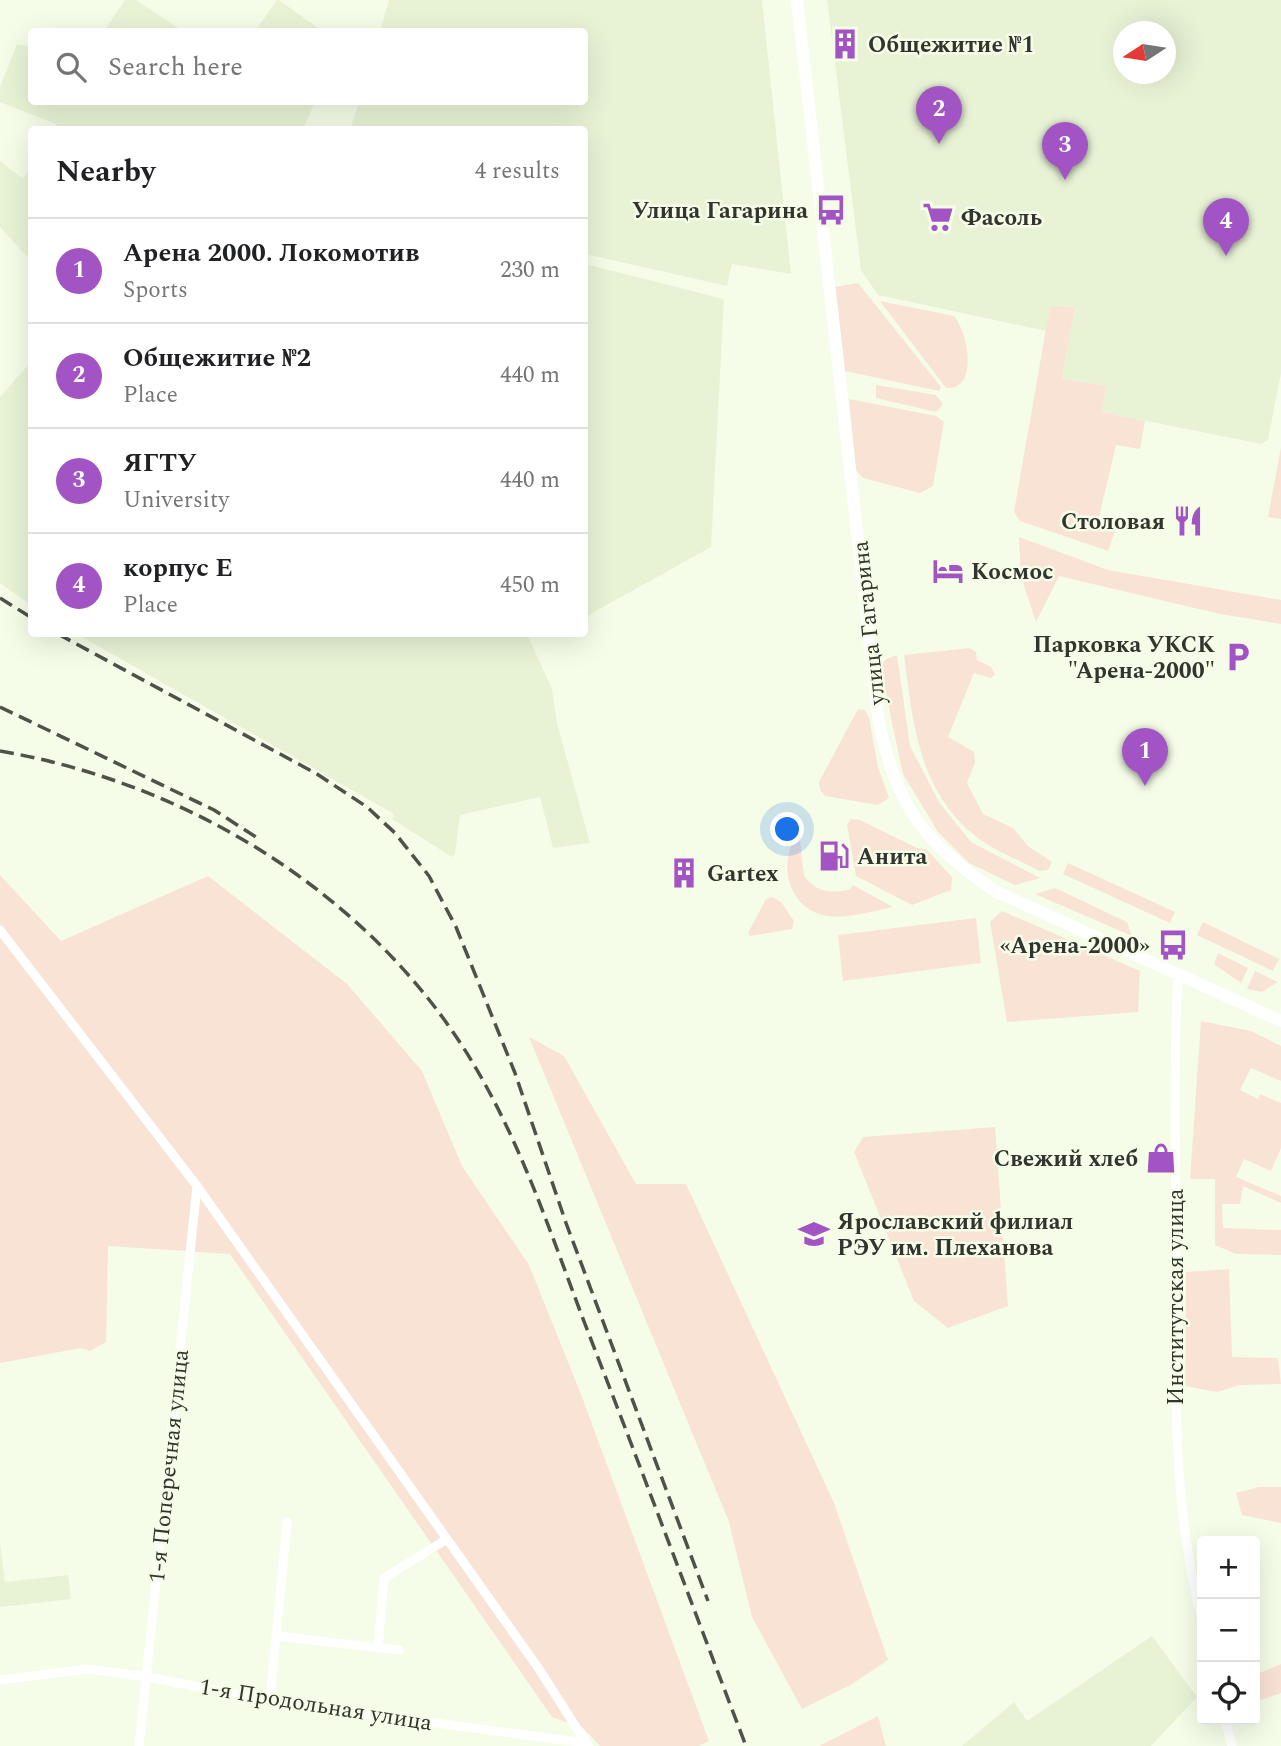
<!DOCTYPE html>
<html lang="en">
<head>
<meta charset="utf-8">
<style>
	:root { --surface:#fff; --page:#f6f6f6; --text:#202124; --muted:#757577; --line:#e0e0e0; --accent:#a354c4 }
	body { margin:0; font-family:Spectral,serif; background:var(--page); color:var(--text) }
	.controls { position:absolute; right:21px; bottom:21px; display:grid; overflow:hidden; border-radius:7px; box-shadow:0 7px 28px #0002 }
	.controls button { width:63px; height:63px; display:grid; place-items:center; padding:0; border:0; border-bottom:2px solid var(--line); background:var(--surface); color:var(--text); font:35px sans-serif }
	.compass { position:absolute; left:1113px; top:21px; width:63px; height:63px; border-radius:50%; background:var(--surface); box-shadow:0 7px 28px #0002; rotate:258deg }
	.you { position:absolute; left:788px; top:830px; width:24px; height:24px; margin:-18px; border:5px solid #fff; border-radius:50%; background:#1a73e8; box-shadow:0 0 0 10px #1a73e833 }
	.badge { display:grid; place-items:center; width:46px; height:46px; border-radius:50%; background:var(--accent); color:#fff; font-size:23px; font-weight:700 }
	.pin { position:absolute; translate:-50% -58px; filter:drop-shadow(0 2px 4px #0008) }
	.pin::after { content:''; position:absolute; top:37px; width:24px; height:21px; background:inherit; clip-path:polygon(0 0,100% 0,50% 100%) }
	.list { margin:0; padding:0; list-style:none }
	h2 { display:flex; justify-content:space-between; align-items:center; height:91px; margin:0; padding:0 28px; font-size:30px }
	h2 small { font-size:23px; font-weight:400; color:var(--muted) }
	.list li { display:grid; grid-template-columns:46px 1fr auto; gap:21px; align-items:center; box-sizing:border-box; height:105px; padding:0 28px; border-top:2px solid var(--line) }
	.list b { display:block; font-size:26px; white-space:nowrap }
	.list p { margin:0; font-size:23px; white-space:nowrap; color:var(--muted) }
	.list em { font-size:23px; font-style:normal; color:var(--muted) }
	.icon { flex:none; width:38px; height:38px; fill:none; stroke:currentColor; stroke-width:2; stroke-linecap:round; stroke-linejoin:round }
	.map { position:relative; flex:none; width:1281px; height:1746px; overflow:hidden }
	.search { position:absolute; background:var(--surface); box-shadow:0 7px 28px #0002; left:28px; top:28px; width:560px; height:77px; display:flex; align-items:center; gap:18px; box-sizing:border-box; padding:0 24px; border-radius:7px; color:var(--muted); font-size:26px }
	.panel { position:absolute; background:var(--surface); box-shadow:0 7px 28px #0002; left:28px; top:126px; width:560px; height:511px; border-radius:7px }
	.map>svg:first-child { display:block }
	.built { fill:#e8f3d6; fill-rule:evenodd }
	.green { fill:#f9e3d5 }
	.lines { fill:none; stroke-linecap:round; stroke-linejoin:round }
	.minor { stroke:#fff; stroke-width:9 }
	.secondary { stroke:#fff; stroke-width:12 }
	.rail { stroke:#4e5248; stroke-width:3.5; stroke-dasharray:14 7; stroke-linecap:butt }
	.labels { text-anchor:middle; stroke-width:5; stroke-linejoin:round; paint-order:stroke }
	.poi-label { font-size:23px; font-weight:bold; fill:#32352d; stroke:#f5fde8; text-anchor:start }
	.street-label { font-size:23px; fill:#32352d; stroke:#f5fde8 }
</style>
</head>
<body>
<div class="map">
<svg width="1281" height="1746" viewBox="0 0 1281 1746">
	<rect width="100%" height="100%" fill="#f5fde8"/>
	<!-- built -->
	<g class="built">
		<path d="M125,0H136L183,31H104Z"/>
		<path d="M277,0H279L322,31H255Z"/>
		<path d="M389,0H762L791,274L732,264L727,286L585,254L584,130L350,129L359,102H584V32L380,31Z"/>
		<path d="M827,0H1281V373L1268,440L1261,444L1101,412L1062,379L1075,307L1050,306L1046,331L878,295L861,270ZM1124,32H1166V74H1124Z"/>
		<path d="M17,44L31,47L32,102H315L303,129H53L56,124L0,102V87Z"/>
		<path d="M0,161L23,179L31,166V261L0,227Z"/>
		<path d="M585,264L724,299L711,547L585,617Z"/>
		<path d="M31,362V605L0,583V397Z"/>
		<path d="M77,634H527L552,689L557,723L590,843L553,848L540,797L460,815L455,854L452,857L392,819L394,814Z"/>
		<path d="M0,1543L5,1582L68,1575L71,1599L0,1607Z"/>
		<path d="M1152,1636L1197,1697L1151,1746H962L1014,1702L1027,1721Z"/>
	</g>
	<!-- green -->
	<g class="green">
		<path d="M858,283L941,387L939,391L845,371L835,287Z"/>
		<path d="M880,301L954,316C968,332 979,391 946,388Z"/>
		<path d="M1050,306L1075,307L1062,379L1106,386L1102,412L1145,421L1140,449L1116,445L1099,517L1117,526L1108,551L1020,521L1014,512Z"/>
		<path d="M876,385L936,395L943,404L936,412L876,398Z"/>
		<path d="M849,399L936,416L944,422L933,486L920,493L863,478L856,470Z"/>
		<path d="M1281,447V519L1268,517Z"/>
		<path d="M1019,537L1108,570L1281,600V624L1220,614L1059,576L1036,622L1021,577Z"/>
		<path d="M970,648L976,652L977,660L991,667L995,675L990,678L974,673L948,737L974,752L975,763L967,783L983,814L1013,828L1028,846L1052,862L1048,870L1039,871C1020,860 996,852 978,838C918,792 913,723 904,655Z"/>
		<path d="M897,655L910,746L939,802L971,842L1040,878L1015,885L969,863L938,832L903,774L883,680L881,665L886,659Z"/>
		<path d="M858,709L865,710L869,718L878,767L889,798L878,805L825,796L820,790L819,782Z"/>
		<path d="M851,819L860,820L917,848L926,849L952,877L951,890L912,905L856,876L847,825Z"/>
		<path d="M799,832L804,876C818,893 829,893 849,890L853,885L893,907C872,911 850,919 828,916C788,911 776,860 799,832Z"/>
		<path d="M1068,863L1175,912L1170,923L1063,874Z"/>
		<path d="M0,875L61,941L208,876L347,984L422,1071L462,1166L529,1265L582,1397L709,1741L698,1746H600L583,1728L552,1717L230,1254L108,1246L106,1342L90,1351L81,1348L0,1363Z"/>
		<path d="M1055,888L1127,922L1132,936L1035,894Z"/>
		<path d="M772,897L781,902L794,921L792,929L750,936L748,933L766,899Z"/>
		<path d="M1002,911L1140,971L1138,1012L1007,1022L990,922Z"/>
		<path d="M976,918L981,963L843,981L838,935Z"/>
		<path d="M1203,922L1279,959L1273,971L1197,935Z"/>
		<path d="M1218,953L1248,968L1241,983L1214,964Z"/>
		<path d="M1255,971L1278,982L1262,992L1247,989Z"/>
		<path d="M1201,1021L1251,1031L1281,1046V1081L1251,1068L1240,1090L1258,1099L1260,1094L1281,1103V1148L1271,1171L1244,1159L1236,1177L1281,1196V1203L1243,1186L1240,1204H1222L1223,1228L1281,1230V1255L1236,1254L1215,1245V1179H1190Z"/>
		<path d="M529,1037L564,1056L636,1184H686L834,1503L888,1660L852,1684L802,1709L752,1617L729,1522Z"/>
		<path d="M995,1127L1008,1306L948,1328L914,1301L854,1152L863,1137Z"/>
		<path d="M1229,1269L1232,1357L1278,1358L1281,1384L1240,1385L1217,1392L1185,1386L1186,1272Z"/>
		<path d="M1259,1487H1281V1523L1242,1515L1236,1493Z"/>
		<path d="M1281,1664V1693L1255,1702V1675Z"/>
		<path d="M878,1716L886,1746H819Z"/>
	</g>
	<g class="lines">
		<!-- minor -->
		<g class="minor">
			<path d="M0,930L197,1186L539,1669L588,1746"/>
			<path d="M1178,972C1173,1070 1176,1167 1176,1265C1175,1384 1172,1505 1202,1620"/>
			<path d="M276,1636L399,1650"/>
			<path d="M378,1648L384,1578L447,1539"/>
			<path d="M0,1680L88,1669L147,1677L280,1702L585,1743"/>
			<path d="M270,1700L287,1522"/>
			<path d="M1225,1720L1232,1746"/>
			<path d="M139,1746L197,1186"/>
		</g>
		<!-- secondary -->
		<path class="secondary" d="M797,0L878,717C894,802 923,843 995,891L1281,1021"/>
		<!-- rail -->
		<g class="rail">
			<path d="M0,598L32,618"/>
			<path d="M58,634L317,774L367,807L395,833L429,876L456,927L515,1073L566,1223L708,1601"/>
			<path d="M0,707L214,810L256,837"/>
			<path d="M0,751C199,785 389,906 486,1086C530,1166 557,1252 590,1337C643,1473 694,1610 746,1746"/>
		</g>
	</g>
	<!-- icons -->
	<defs>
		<g id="building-bare" transform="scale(2.415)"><path d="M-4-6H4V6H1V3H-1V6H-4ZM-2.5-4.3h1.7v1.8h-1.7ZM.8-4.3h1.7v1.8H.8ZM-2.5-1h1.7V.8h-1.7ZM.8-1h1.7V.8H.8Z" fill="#a354c4" stroke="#f5fde8" stroke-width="2.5" paint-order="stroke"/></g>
		<g id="bus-bare" transform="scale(2.415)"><path d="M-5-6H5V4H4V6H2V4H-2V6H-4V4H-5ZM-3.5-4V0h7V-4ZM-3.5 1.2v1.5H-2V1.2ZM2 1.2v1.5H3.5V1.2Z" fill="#a354c4" stroke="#f5fde8" stroke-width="2.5" paint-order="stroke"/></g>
		<g id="supermarket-bare" transform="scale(2.415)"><path d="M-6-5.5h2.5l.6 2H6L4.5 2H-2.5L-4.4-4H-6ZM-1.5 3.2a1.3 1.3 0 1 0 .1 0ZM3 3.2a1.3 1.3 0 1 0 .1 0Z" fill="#a354c4" stroke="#f5fde8" stroke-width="2.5" paint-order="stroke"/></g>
		<g id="restaurant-bare" transform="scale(2.415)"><path d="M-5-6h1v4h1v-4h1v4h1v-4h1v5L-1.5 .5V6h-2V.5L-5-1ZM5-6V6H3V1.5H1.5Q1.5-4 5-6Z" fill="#a354c4" stroke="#f5fde8" stroke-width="2.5" paint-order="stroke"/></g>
		<g id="hotel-bare" transform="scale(2.415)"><path d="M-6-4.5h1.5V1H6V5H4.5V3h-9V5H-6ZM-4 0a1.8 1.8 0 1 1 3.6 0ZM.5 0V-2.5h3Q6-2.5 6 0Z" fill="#a354c4" stroke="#f5fde8" stroke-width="2.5" paint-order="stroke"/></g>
		<g id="parking-bare" transform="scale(2.415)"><path d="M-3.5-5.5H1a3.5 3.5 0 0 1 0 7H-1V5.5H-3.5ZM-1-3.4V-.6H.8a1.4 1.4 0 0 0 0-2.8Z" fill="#a354c4" stroke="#f5fde8" stroke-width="2.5" paint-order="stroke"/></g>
		<g id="fuel-bare" transform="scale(2.415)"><path d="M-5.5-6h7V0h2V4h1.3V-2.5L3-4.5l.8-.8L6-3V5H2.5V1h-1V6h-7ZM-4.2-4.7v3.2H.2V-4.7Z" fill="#a354c4" stroke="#f5fde8" stroke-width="2.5" paint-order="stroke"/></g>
		<g id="shop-bare" transform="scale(2.415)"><path d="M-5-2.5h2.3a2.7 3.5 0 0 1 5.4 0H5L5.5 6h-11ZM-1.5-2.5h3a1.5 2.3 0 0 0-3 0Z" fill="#a354c4" stroke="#f5fde8" stroke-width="2.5" paint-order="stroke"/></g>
		<g id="university-bare" transform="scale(2.415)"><path d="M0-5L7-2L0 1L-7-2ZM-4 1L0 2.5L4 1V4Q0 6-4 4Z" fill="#a354c4" stroke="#f5fde8" stroke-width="2.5" paint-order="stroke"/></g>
	</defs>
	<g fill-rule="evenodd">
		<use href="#building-bare" x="845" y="44"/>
		<use href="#bus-bare" x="831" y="210"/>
		<use href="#supermarket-bare" x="938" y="217"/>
		<use href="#restaurant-bare" x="1188" y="521"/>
		<use href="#hotel-bare" x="948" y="571"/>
		<use href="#parking-bare" x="1238" y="657"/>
		<use href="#fuel-bare" x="834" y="856"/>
		<use href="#building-bare" x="684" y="873"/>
		<use href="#bus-bare" x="1173" y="945"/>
		<use href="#shop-bare" x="1161" y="1158"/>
		<use href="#university-bare" x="814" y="1234"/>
	</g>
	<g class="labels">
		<!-- poi labels -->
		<g class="poi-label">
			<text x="868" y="52">Общежитие №1</text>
			<text x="808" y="218" text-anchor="end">Улица Гагарина</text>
			<text x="961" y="225">Фасоль</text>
			<text x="1165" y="529" text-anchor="end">Столовая</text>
			<text x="971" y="579">Космос</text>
			<text x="1215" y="652" text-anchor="end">Парковка УКСК<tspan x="1215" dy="26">"Арена-2000"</tspan></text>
			<text x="857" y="864">Анита</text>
			<text x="707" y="881">Gartex</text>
			<text x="1150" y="953" text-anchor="end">«Арена-2000»</text>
			<text x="1138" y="1166" text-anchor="end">Свежий хлеб</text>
			<text x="837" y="1229">Ярославский филиал<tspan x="837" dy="26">РЭУ им. Плеханова</tspan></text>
		</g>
		<!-- street labels -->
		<g class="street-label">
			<text transform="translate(868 623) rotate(-96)" y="8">улица Гагарина</text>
			<text transform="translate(1175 1297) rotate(-90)" y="8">Институтская улица</text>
			<text transform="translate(168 1466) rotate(-84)" y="8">1-я Поперечная улица</text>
			<text transform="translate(316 1704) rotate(9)" y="8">1-я Продольная улица</text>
		</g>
	</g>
</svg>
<div class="controls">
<button>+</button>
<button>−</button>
<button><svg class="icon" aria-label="locate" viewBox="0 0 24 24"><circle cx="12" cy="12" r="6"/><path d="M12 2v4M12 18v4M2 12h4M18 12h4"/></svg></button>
</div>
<svg class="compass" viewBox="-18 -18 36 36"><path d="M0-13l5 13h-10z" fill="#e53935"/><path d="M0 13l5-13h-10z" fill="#757577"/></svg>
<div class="you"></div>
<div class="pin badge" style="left:1145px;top:786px">1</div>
<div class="pin badge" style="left:939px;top:144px">2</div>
<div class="pin badge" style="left:1065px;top:180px">3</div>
<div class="pin badge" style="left:1226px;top:256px">4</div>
<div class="search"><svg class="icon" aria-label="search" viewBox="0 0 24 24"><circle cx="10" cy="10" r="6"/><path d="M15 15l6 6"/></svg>Search here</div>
<section class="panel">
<h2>Nearby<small>4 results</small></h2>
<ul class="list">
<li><span class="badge">1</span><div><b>Арена 2000. Локомотив</b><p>Sports</p></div><em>230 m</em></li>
<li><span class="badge">2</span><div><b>Общежитие №2</b><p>Place</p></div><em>440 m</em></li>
<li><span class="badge">3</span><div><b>ЯГТУ</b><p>University</p></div><em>440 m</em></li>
<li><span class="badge">4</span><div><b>корпус Е</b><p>Place</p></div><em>450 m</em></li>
</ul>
</section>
</div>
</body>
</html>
